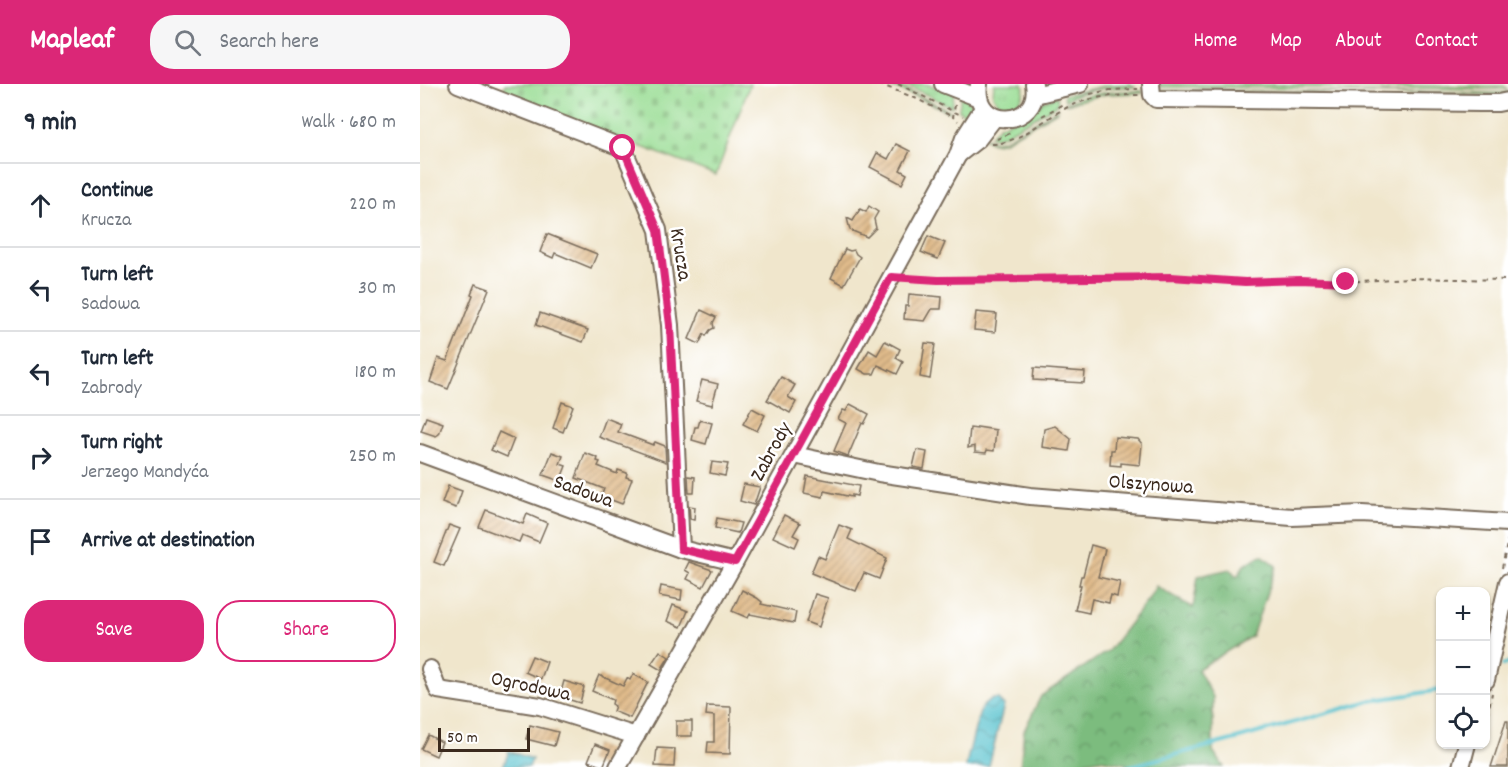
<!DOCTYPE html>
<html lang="en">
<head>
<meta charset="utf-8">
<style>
	:root { --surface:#fff; --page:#f6f6f7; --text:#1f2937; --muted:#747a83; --line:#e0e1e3; --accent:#db2777 }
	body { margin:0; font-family:Dekko,sans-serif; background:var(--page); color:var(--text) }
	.controls { position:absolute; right:18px; bottom:18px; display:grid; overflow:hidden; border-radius:12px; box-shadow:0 2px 4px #0004 }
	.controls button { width:54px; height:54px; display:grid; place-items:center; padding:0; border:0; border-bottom:2px solid var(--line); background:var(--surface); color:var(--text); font:30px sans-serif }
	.scale { position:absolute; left:18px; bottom:15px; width:92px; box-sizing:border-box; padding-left:6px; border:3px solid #3b2a1e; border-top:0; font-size:16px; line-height:21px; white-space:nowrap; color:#3b2a1e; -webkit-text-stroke:4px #fff; paint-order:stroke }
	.stop { position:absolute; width:18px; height:18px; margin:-14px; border:4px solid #db2777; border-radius:50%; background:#fff }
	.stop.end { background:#db2777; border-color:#fff; box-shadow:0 2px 6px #0008 }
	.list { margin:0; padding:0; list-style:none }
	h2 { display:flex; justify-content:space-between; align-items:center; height:78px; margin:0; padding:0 24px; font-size:26px }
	h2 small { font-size:20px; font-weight:400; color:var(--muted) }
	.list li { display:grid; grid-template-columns:39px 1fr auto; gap:18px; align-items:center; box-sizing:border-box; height:84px; padding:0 24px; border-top:2px solid var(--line) }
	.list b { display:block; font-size:22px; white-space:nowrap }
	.list p { margin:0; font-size:20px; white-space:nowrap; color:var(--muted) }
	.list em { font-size:20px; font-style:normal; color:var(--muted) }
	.actions { display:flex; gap:12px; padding:18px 24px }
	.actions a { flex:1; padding:14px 0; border:2px solid var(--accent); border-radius:24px; text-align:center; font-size:21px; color:var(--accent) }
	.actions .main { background:var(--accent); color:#fff }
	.icon { flex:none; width:33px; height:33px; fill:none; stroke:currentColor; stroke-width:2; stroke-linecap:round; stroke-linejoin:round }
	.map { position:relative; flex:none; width:1088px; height:683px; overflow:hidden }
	header { display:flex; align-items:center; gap:36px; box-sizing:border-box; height:84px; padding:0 30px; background:var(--accent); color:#fff }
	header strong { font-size:28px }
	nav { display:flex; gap:33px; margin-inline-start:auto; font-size:21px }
	.search { width:420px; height:54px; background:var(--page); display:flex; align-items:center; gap:15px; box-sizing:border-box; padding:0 21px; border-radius:24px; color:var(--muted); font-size:22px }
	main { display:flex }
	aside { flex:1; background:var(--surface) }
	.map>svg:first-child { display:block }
	.grass { fill:url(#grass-tufts); stroke:#6a8459; stroke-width:1.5 }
	.forest { fill:url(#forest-crowns); stroke:#5b734e; stroke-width:1.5 }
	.cemetery { fill:url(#cemetery-stones); stroke:#6a8459; stroke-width:1.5 }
	.water { fill:url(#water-waves); stroke:#487676; stroke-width:1.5 }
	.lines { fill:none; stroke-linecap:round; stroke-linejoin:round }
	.stream { stroke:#55c1cd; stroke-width:4 }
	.building { fill:url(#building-hatch) }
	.minor-casing { stroke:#7a6c5b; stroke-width:20 }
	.path { stroke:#7a6c5b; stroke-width:2; stroke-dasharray:4.5 4.5; stroke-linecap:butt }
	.minor { stroke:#fff; stroke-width:16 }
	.route { stroke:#db2777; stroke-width:8 }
	.labels { text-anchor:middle; stroke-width:5; stroke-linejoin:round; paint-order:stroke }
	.street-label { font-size:21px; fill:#3b2a1e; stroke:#fff }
</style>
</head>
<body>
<header>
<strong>Mapleaf</strong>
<div class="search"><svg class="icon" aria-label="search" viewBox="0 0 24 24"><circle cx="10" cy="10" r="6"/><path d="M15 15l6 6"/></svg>Search here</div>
<nav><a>Home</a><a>Map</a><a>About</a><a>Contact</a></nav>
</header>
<main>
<aside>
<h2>9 min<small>Walk · 680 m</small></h2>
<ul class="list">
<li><svg class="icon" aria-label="ahead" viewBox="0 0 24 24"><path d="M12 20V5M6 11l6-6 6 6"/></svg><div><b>Continue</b><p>Krucza</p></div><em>220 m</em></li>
<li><svg class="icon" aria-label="left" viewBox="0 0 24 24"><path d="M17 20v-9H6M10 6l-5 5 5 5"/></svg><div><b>Turn left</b><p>Sadowa</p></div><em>30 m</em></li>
<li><svg class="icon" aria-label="left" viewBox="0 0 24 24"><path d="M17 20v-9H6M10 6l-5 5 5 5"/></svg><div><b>Turn left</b><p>Zabrody</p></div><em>180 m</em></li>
<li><svg class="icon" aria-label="right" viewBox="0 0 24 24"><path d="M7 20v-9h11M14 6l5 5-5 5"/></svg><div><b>Turn right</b><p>Jerzego Mandyća</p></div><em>250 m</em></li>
<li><svg class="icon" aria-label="arrive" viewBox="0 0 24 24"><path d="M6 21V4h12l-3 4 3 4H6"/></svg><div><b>Arrive at destination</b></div></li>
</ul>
<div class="actions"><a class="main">Save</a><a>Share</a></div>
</aside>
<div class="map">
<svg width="1088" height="683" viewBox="0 0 1088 683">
	<defs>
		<pattern id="grass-tufts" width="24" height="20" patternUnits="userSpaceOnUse" patternTransform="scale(1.5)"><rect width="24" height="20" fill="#9add94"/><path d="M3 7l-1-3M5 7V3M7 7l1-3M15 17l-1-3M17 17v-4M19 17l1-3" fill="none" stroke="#86be7f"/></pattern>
		<pattern id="forest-crowns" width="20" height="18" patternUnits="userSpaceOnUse" patternTransform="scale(1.5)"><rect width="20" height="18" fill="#7bbc7e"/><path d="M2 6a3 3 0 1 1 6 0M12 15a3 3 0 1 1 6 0" fill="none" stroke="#669967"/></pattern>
		<pattern id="cemetery-stones" width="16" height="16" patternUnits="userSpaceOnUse" patternTransform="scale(1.5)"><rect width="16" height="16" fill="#9add94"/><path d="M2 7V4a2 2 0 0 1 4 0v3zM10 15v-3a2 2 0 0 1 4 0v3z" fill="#86be7f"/></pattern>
		<pattern id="water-waves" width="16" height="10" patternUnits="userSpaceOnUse" patternTransform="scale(1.5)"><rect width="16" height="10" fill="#55c1cd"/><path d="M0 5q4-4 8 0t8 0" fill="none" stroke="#489da6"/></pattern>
		<pattern id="building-hatch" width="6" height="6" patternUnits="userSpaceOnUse" patternTransform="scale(1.5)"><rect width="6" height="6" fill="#e0bb8b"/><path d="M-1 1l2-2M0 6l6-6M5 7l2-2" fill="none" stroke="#b79871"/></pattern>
	</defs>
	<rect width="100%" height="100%" fill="#fff"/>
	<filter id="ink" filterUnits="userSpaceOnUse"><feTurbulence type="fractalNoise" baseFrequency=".0167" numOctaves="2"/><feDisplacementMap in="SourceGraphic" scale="12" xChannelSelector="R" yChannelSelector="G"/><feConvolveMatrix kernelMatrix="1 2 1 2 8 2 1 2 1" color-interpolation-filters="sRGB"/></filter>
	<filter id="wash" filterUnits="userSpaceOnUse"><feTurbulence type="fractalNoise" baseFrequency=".008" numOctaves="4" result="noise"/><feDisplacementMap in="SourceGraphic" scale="24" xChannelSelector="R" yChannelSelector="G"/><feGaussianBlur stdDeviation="1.35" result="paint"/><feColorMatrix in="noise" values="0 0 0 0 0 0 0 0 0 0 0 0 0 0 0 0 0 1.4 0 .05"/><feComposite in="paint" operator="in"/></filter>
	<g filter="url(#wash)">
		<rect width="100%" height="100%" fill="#f0e6cc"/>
		<!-- grass -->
		<g class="grass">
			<path d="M462,0L481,3L530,27L529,28L495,12Z"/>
			<path d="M484,0H505L534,8L532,23Z"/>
			<path d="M574,0H603C608,20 584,31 573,12Z"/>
			<path d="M709,0L716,3C693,3 666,4 645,16L644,11L688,1Z"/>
			<path d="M740,0L1084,2L1087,5L737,3Z"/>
			<path d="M722,7L723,9L687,10L645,20C668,8 697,7 722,7Z"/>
			<path d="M736,7L1087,9L1086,11Z"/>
			<path d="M541,10C552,19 555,22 551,35L539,26Z"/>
			<path d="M637,12L638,20L584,51L576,53L570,52L579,42L615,27L623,17Z"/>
			<path d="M638,25L637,27L583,58L572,59L564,54L574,57L584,56Z"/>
		</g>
		<!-- forest -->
		<path class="forest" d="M842,471L856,482L832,552L778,585L793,613V667L804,683H721L680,675L637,683H600L604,647L621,612L689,566L729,514L736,502L773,524L778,492L810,485L817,493L824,481Z"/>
		<!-- cemetery -->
		<path class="cemetery" d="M85,0H330L296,91L82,10Z"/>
		<!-- water -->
		<g class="water">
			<path d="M573,615H578L584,621L569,682L546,683C546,679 559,627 562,624C564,620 569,617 573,615Z"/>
			<path d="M89,667L112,675L109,683H83Z"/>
		</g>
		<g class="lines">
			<!-- stream -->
			<g class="stream">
				<path d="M1083,581L1088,579"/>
				<path d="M707,683L816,655L949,617L1020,606"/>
			</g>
		</g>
		<g id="blocks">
			<!-- building -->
			<g class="building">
				<path d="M476,60L490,67L480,86L487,90L482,100L450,83L457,69L468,75Z"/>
				<path d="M449,122L458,128L454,135L456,144L447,153L430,146L427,134L433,137L440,125L446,128Z"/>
				<path d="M127,150L177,170L171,184L135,169L133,174L120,168Z"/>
				<path d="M508,152L525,159L518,175L501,168Z"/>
				<path d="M425,165L430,167L434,166L436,170L440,173L424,201L411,194Z"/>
				<path d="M55,200L69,205L28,305L10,298L18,274L27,277L53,211L51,210Z"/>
				<path d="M489,210L522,213L521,225H512L505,237L484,235L485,222H488Z"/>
				<path d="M281,226L296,233L293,239L294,244L290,246L286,252L284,250L279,260L269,255Z"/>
				<path d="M556,228L577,230L575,248L554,246Z"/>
				<path d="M120,229L168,246L163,258L116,241Z"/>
				<path d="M465,257L480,265L476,274L483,278L477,290L458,281L454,290H447L438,285L449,266L457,271Z"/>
				<path d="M505,259L515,260L510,295L500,293Z"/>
				<path d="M614,284L665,288L664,299L613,296Z"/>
				<path d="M361,293L375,301L368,313L376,318L370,329L347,316Z"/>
				<path d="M282,296L298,300L292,321L276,317Z"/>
				<path d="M142,318L153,322L143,348L133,344Z"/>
				<path d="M430,320L449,330L444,340L442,339L428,372L414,367L426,339L418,335L423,326L426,327Z"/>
				<path d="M332,324L345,331L337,347L323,340Z"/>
				<path d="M6,333L23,339L19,350L16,352L1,347Z"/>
				<path d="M186,334L201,340L198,348L233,361L235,358L245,362L246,378L179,353Z"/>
				<path d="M280,336L292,339L286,360L272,356L275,343H278Z"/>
				<path d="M635,342L651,355L649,367L622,363L624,345Z"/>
				<path d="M557,343L576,346L574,367L567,366L566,369L555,368V362L548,364L550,344L557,345Z"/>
				<path d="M79,348L94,355L87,373L71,366Z"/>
				<path d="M695,353L718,355L722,360L720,381L701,379V382L690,381L691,366H694Z"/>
				<path d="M497,366L507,368L504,385L493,383Z"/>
				<path d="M132,368L143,372L140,380L146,382L140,397L123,391Z"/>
				<path d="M165,369L178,374L177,377L180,378L178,382L197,390L198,386L207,389L206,393L212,395L202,420L181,412L184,405L156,394Z"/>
				<path d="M292,378L308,380L305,392L290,389Z"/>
				<path d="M268,392L275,393L274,409H269Z"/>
				<path d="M387,392L439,402L437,412L432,411V413L404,407L403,413L384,409Z"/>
				<path d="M324,400L340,403L334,421L320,417Z"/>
				<path d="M28,402L42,407L36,424L22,419Z"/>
				<path d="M269,422L275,423L274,436L270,435Z"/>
				<path d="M66,426L103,440L107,430L127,439L119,458L102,451L99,458L59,443Z"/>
				<path d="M364,431L380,439L373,451L379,454L375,463L353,453Z"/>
				<path d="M297,434L321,439L318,449L295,444Z"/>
				<path d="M29,441L40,445L24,482L14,478Z"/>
				<path d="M419,441L432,446L428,455L467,474L459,495L444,489L436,507L391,489L398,472L405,475Z"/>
				<path d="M671,461L685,465L678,493L700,498L697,513L691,511L689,519L672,515L669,529L655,526L661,501H659L661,492H663Z"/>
				<path d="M269,478L292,486L283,503L267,495L270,489L265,486Z"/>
				<path d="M241,502L262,506L261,516L239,512Z"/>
				<path d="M322,506L337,514L342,518L341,520L376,528L374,539L330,530L328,534L312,527Z"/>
				<path d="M395,510L408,514L399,543L386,538Z"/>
				<path d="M253,521L268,527L261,543L247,537Z"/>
				<path d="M240,567L249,573L241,586L231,580Z"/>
				<path d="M112,572L127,578L121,595L105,588Z"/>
				<path d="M213,590L228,598L210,634L193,627L195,622L192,620L193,616L172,607L179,591L203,602L207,594L210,596Z"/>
				<path d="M144,597L164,603L160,619L147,615L149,610L141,608Z"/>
				<path d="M287,622L311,623L310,670L287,669L288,658H294V632L286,631Z"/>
				<rect x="256" y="637" width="16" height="15"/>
				<path d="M1086,637H1088V683H1071Z"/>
				<path d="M110,641L138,648L134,662L106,655Z"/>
				<path d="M8,651L22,658L16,672L1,665Z"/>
				<path d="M175,660L190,666L183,683L168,677Z"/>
				<path d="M237,664L255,665L254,683L235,682Z"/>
			</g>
		</g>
	</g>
	<g filter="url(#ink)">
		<use href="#blocks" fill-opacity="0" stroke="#7a6c5b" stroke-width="1.5"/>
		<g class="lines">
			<!-- minor casing -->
			<g class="minor-casing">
				<g id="minor">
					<path d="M38,0L203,64L238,146L250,241L261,465"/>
					<path d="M523,0L559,14"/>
					<path d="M559,0C552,48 622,44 614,0"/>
					<path d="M731,0L732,11L736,15L1061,19H1078L1088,17"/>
					<path d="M615,11L660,0"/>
					<path d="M539,70L558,55L575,33"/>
					<path d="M0,369L261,465L315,478"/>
					<path d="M374,371L459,389L610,412L872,433L942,430L1088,439"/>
					<path d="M10,585L18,606L120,622L216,652"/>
					<path d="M1066,596L1088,498"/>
					<path d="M198,683L315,478L538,71L544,54L563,24"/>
					<path d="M1041,683L1047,660"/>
				</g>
			</g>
			<!-- path -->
			<g class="path">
				<path d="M459,0L495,14L533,33"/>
				<path d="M478,0L543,32"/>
				<path d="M670,10L690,6L718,5"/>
				<path d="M535,21L533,33L538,37"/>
				<path d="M622,32L643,20"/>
				<path d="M577,55L593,48"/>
				<path d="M572,60C603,59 626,31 655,20C675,12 698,11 719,11"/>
				<path d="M486,194L518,196L690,193H751L825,198L880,196L926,198L988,194L1088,196"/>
				<path d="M1082,484L1088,455"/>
				<path d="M1066,639L1072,609"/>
			</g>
			<!-- minor -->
			<use href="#minor" class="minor"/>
		</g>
	</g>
	<g class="lines" filter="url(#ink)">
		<!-- route -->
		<path class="route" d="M203,64L238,146L250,241L261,465L315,478L471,193L518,196L751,193L825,198L880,196L926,198"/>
	</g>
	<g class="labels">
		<!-- street labels -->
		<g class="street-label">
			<text transform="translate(262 170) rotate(81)" y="7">Krucza</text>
			<text transform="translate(350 367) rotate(-61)" y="7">Zabrody</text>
			<text transform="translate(731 399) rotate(4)" y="7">Olszynowa</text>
			<text transform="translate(164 406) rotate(20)" y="7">Sadowa</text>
			<text transform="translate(111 601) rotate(12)" y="7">Ogrodowa</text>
		</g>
	</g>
</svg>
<div class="controls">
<button>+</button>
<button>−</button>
<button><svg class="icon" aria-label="locate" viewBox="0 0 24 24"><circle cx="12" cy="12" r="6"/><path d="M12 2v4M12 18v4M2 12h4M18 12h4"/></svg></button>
</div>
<div class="scale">50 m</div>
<div class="stop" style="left:203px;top:64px"></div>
<div class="stop end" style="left:926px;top:198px"></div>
</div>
</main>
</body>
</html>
